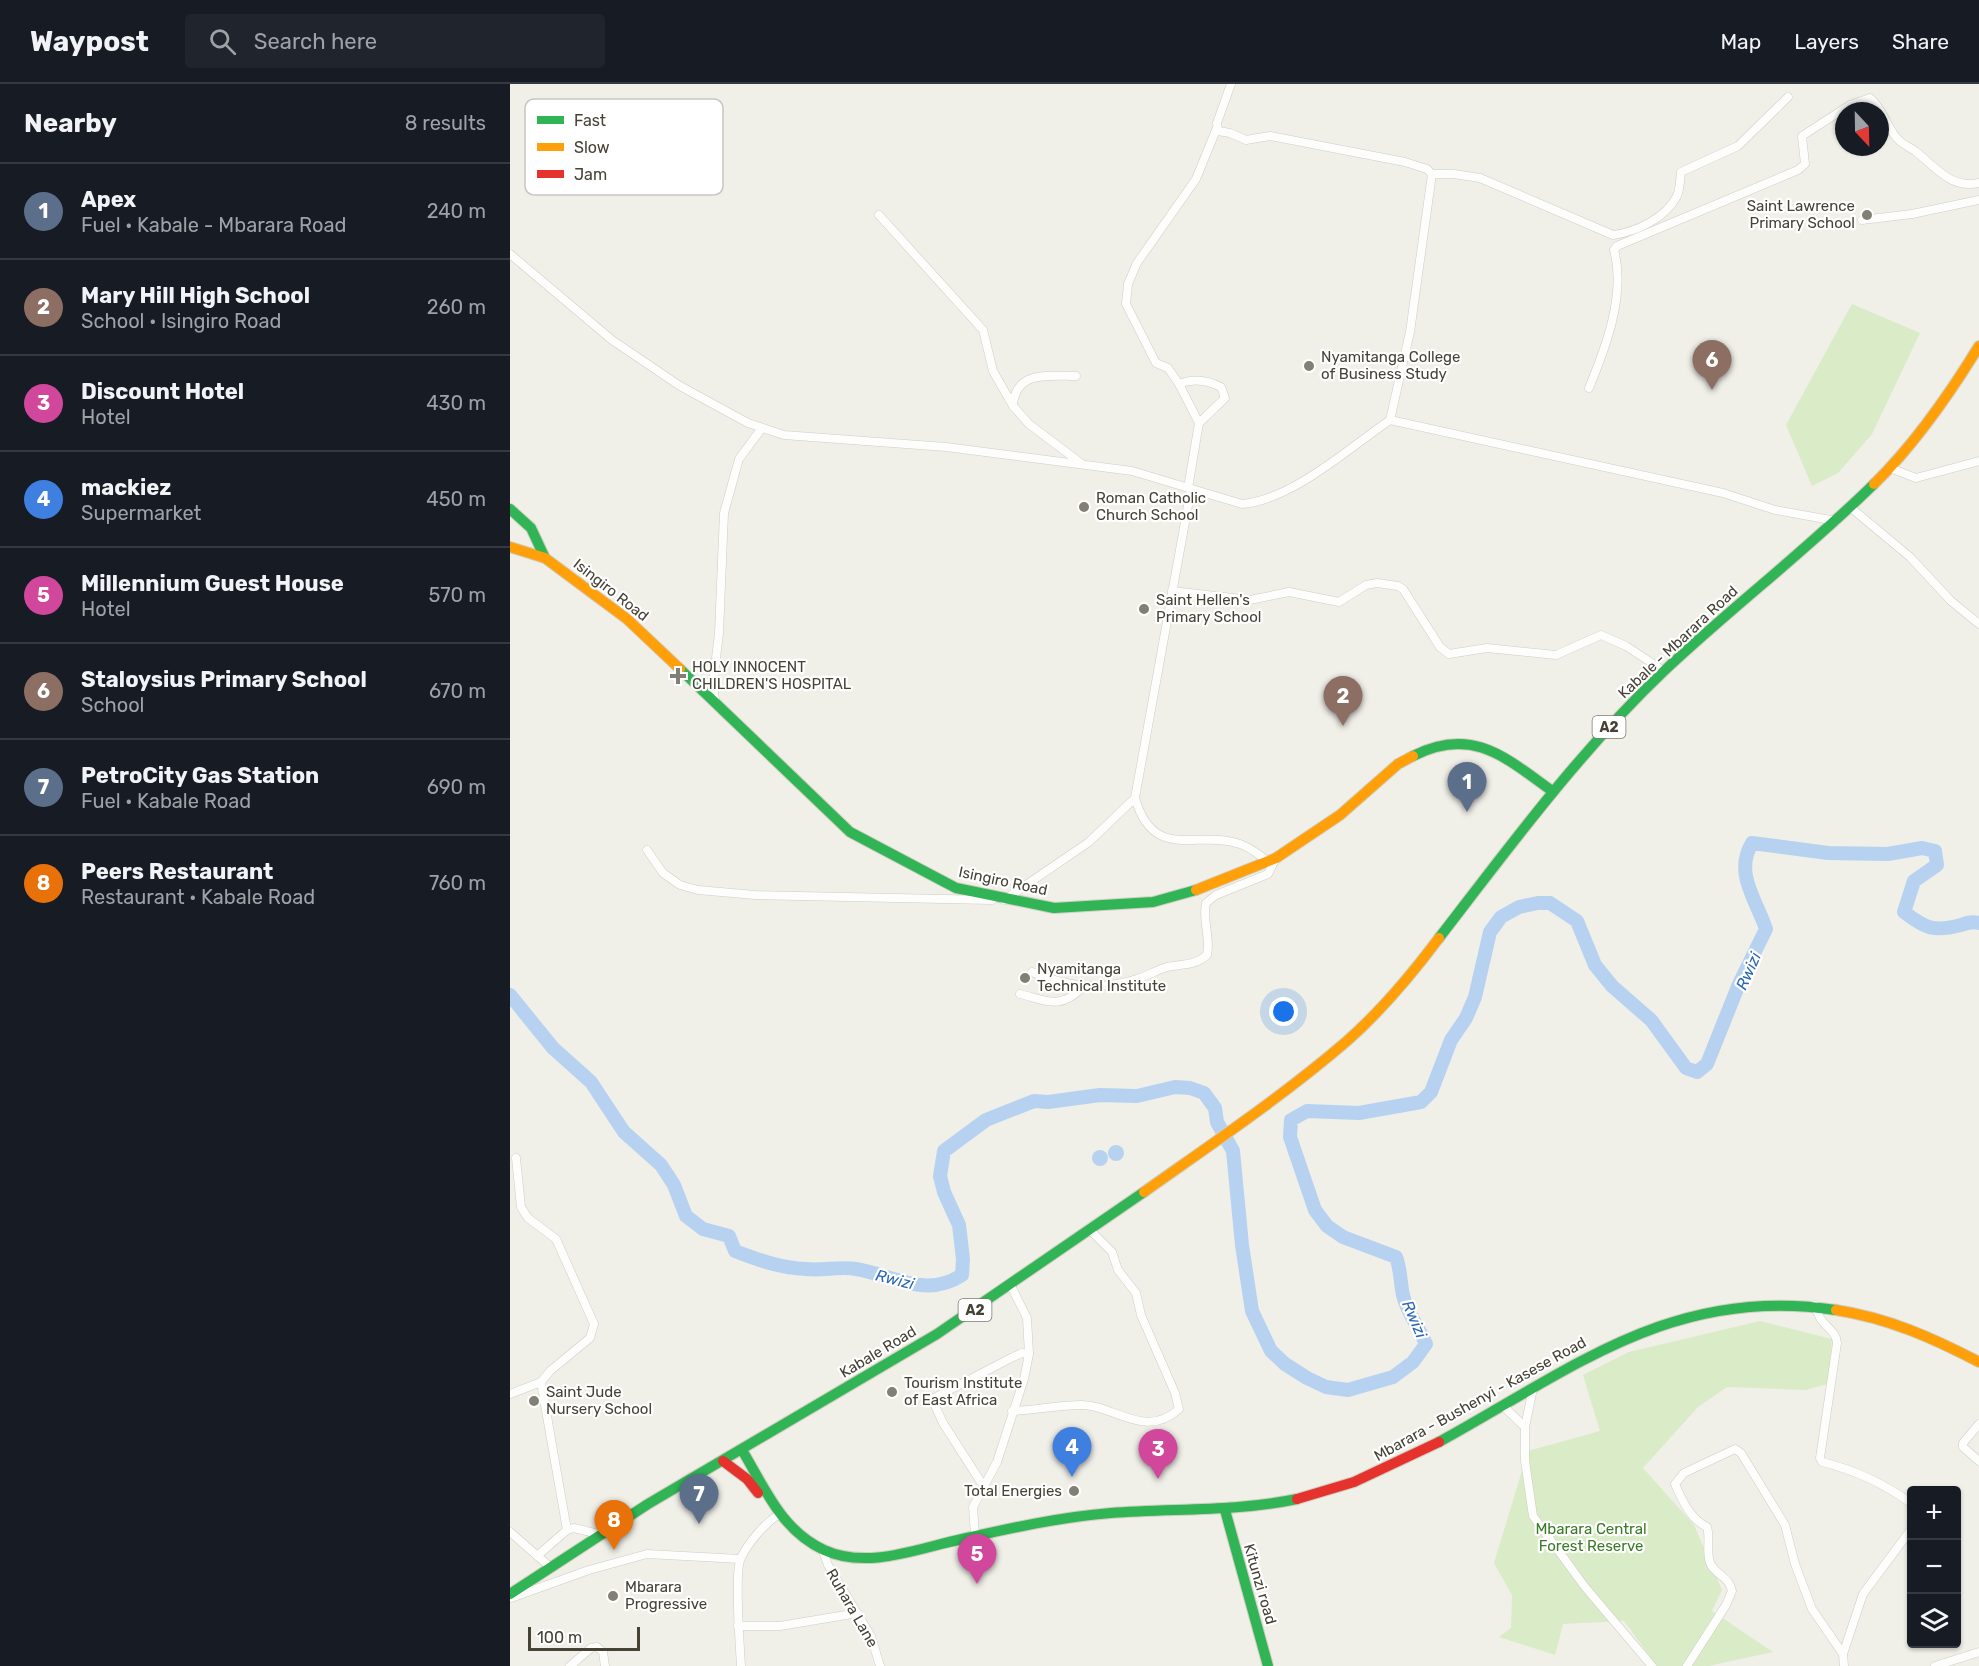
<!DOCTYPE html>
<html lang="en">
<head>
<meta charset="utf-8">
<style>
	:root { --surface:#171b24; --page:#20242c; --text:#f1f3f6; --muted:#9ea1a6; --line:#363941; --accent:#827f74 }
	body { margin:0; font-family:Rubik,sans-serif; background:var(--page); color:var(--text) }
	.controls { position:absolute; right:18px; bottom:18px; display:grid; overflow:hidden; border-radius:6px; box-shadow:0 2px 4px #0004 }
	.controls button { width:54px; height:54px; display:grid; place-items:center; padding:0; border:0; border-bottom:2px solid var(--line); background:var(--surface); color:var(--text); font:30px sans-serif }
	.compass { position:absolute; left:1325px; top:18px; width:54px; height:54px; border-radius:50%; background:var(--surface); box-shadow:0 2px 4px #0004; rotate:158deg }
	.scale { position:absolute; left:18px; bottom:15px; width:112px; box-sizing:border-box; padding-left:6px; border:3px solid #464235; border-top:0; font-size:16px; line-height:21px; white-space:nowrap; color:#464235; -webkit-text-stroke:4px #fff; paint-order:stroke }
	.you { position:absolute; left:774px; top:928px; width:21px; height:21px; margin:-15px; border:4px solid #fff; border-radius:50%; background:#1a73e8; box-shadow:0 0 0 9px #1a73e833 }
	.badge { display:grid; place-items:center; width:39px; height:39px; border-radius:50%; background:var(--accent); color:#fff; font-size:20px; font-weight:700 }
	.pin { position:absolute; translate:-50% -50px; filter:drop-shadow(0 2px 3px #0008) }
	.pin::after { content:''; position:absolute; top:32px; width:21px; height:18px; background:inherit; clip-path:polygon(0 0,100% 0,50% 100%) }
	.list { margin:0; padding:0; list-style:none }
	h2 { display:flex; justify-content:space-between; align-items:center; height:78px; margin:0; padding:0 24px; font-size:26px }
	h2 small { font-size:20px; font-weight:400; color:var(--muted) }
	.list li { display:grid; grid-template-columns:39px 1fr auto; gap:18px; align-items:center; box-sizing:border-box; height:96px; padding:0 24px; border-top:2px solid var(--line) }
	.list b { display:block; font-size:22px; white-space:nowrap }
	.list p { margin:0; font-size:20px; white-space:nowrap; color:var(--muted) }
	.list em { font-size:20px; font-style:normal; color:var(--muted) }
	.icon { flex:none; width:33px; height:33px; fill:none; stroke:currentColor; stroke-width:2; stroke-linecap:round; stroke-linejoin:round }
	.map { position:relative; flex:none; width:1469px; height:1582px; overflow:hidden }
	header { display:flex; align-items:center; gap:36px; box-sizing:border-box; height:84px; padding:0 30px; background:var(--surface); border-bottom:2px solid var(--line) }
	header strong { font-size:28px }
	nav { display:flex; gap:33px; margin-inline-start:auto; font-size:21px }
	.search { width:420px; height:54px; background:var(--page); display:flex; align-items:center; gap:15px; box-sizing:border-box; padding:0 21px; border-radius:6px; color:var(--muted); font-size:22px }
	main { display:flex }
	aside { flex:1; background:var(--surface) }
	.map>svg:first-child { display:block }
	.green { fill:#d9ecc7 }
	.water { fill:#b7d2f0 }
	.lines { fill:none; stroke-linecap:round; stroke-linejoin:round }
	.river { stroke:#b7d2f0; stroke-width:14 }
	.street-casing { stroke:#cecdc6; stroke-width:9 }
	.fast-casing { stroke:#d0cebf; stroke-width:12 }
	.slow-casing { stroke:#d0cebf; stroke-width:12 }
	.jam-casing { stroke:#d0cebf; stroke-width:12 }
	.street { stroke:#fdfdfc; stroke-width:8 }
	.fast { stroke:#30b455; stroke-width:10 }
	.slow { stroke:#ff9f0a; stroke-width:10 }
	.jam { stroke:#e5322d; stroke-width:10 }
	.poi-dot { fill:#827f74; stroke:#fff; stroke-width:2 }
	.labels { text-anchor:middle; stroke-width:4.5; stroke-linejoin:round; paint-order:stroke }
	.shield { fill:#fff; stroke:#7e7b72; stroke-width:1.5 }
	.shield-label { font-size:14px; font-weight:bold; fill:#464235 }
	.poi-label { font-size:15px; fill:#464235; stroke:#fff; text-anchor:start }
	.street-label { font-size:15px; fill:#464235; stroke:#fff }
	.park-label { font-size:15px; fill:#3b7a26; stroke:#fff }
	.water-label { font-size:16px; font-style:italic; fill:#2a69b6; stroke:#fff }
	.key { fill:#fff; stroke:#c8c6c2; stroke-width:1.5 }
	.key-label { font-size:16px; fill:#464235 }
</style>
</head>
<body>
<header>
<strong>Waypost</strong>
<div class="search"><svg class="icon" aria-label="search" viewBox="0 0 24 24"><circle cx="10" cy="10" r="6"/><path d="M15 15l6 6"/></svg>Search here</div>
<nav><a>Map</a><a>Layers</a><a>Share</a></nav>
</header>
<main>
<aside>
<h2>Nearby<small>8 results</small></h2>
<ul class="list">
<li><span class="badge" style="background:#5c6f8a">1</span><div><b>Apex</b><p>Fuel · Kabale - Mbarara Road</p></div><em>240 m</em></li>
<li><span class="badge" style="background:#8d6e63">2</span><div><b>Mary Hill High School</b><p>School · Isingiro Road</p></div><em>260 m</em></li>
<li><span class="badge" style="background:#d1479c">3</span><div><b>Discount Hotel</b><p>Hotel</p></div><em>430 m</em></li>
<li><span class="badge" style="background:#3f7fe0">4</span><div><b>mackiez</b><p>Supermarket</p></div><em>450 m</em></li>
<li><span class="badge" style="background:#d1479c">5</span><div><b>Millennium Guest House</b><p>Hotel</p></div><em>570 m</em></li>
<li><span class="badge" style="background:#8d6e63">6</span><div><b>Staloysius Primary School</b><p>School</p></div><em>670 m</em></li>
<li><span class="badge" style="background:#5c6f8a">7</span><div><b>PetroCity Gas Station</b><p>Fuel · Kabale Road</p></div><em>690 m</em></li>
<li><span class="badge" style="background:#e8710a">8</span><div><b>Peers Restaurant</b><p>Restaurant · Kabale Road</p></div><em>760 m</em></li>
</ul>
</aside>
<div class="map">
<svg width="1469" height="1582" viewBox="0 0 1469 1582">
	<rect width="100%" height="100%" fill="#f0efe8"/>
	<!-- green -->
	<g class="green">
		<path d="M1342,220L1410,249L1362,350L1328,389L1302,402L1276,341Z"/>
		<path d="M1250,1237L1322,1255L1318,1300L1295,1306L1217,1303L1188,1323L1133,1384L1184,1441L1212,1506L1202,1527L1263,1568L1198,1582H1147L1114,1537L1053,1540L1045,1571L989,1553L1001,1544L1002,1511L984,1479L1018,1367L1090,1347L1073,1291L1119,1268Z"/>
	</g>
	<!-- water -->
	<g class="water">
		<circle cx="606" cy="1069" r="8"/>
		<circle cx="590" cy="1074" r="8"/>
	</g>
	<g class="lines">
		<!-- river -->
		<path class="river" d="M0,911L43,964L81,998L114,1048L151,1081L164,1101L176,1132L193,1145L219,1152L225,1167C248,1176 271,1184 296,1185C312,1187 330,1182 346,1185C383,1191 416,1215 452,1191L453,1175L449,1141L434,1108L430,1092L434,1067L476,1036L524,1017L538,1018L590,1011L627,1012L665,1003L680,1004L694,1009L705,1024L707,1038L723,1067L732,1161L742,1227L761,1267L775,1280L797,1294L816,1303L838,1306L883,1293L903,1278L916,1260C909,1243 897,1229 893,1211C890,1198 891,1186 886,1173L833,1153L817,1142L805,1126L780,1053L781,1036L797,1027L849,1029L911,1018L921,1008L941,956L956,934L965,913L980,848L991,833L1009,823L1028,819H1040L1067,837L1085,881L1102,902L1141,936L1176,984L1187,988L1197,980L1229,900L1256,845C1246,815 1224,789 1242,759L1318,769L1378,770L1412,764L1425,767L1427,781L1404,797L1394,828C1416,845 1424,848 1451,841C1457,839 1462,837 1469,839"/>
		<!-- street casing -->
		<g class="street-casing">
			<g id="street">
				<path d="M721,0L707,39L708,47L720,49L736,56L760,52L895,78L917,85L922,90H944L970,94L1103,151C1126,148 1156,134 1167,112C1170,106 1170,95 1171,88L1228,62L1278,13"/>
				<path d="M369,131L473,246L483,287L503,322L519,340L572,380"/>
				<path d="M1352,136L1402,130L1469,116"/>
				<path d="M0,170L102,256L170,302L238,339L274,351L436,363L622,387L732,420C782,416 839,364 880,336L1213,409L1265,426L1326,437"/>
				<path d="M669,300L689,339"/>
				<path d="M1079,304C1096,263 1116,210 1104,166L1107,162L1288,86L1295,80L1292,52L1340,21L1360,14C1373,25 1376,41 1386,53C1391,60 1398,62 1405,67C1426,83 1440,105 1469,99"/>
				<path d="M503,322C505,286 540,292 566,292"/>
				<path d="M880,336L900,248L922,90"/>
				<path d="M1380,384L1406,394L1469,377"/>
				<path d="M678,404L689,339L715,314L711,303C697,296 683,294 669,300L658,284L646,279L616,220L618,200L627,179L686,95L706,46"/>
				<path d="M681,405L625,714C644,779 687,745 730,760C740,763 750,772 758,777"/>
				<path d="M1340,423L1400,473L1441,517L1469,540"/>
				<path d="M662,507L740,516L779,508L829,518L856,501L867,499L888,502L893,505L930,563L939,570L977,564L1046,571L1091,551L1116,562L1154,587"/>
				<path d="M205,617L203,599L209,549L214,429L229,375L252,344"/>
				<path d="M137,766L153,789L170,801L188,806L245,811L482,816"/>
				<path d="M494,816L579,758L625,714"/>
				<path d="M522,888C557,903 590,907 627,895C637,892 647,886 657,883C671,880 685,882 697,871C701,854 692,837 696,819L706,811L758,790L766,774"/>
				<path d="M510,910C538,917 550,926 573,903"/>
				<path d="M1305,1221C1309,1242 1326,1244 1327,1259L1310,1374L1312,1378C1345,1386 1375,1400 1402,1420"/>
				<path d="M31,1298L57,1446L64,1444L89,1450"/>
				<path d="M1023,1304L1015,1343V1377L1023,1432L1075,1503L1142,1582"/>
				<path d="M0,1310L31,1298L40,1287L80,1254L84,1240L46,1155L18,1134L11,1123L6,1074"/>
				<path d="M992,1321L1015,1343"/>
				<path d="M502,1327C525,1326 549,1321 572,1321C604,1321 635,1356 669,1325L665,1309L631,1231L626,1209L608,1186L602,1168L581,1147"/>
				<path d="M1469,1340L1453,1359V1363L1469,1377"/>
				<path d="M474,1403L433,1339L422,1315L503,1273L512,1269L519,1270"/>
				<path d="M0,1448L39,1482"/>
				<path d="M465,1451L463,1423L487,1378L514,1295L519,1270L517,1234L501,1202"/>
				<path d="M313,1467L318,1481L361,1552L370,1582"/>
				<path d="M27,1472L57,1446"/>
				<path d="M1,1514L79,1486L137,1470L230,1475"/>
				<path d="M228,1542H270L348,1529"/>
				<path d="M60,1582L81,1564L87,1563L93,1568L95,1582"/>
				<path d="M231,1582C230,1563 224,1487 231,1474C238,1459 254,1440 268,1431"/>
				<path d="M1177,1582L1216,1521L1222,1507C1219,1493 1208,1492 1201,1481C1195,1469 1201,1455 1197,1443C1180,1435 1172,1416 1165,1400L1174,1389L1225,1365L1231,1369L1275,1441L1285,1480L1302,1525L1333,1570"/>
				<path d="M1334,1582L1333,1570L1353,1510L1402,1444"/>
				<path d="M1425,1582L1469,1568"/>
			</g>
		</g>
		<!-- fast casing -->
		<g class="fast-casing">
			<g id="fast">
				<path d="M0,425L21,444L35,474"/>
				<path d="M170,585L340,748L446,804L544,824L643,818L686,806"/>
				<path d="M903,672C962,642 995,673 1042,707"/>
				<path d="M929,854C1000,762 1069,668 1154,587C1222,523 1297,466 1364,400"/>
				<path d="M929,1358C1062,1285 1164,1201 1326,1226"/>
				<path d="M232,1366C255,1404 271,1446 314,1466C358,1486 409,1464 452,1455C501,1444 551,1433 601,1429C663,1424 724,1428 787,1415"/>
				<path d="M715,1426L758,1582"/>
				<path d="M0,1510L138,1420L427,1250L634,1108"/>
			</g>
		</g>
		<!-- slow casing -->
		<g class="slow-casing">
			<g id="slow">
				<path d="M1364,400C1405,360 1439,311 1469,262"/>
				<path d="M0,463L35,474L117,535L170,585"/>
				<path d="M686,806L766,774L830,731L888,680L903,672"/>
				<path d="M634,1108C703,1059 773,1012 837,957C871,927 902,890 929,854"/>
				<path d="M1326,1226C1378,1234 1423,1254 1469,1278"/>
			</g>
		</g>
		<!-- jam casing -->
		<g class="jam-casing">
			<g id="jam">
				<path d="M213,1377L237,1395L248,1409"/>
				<path d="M787,1415L844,1398L929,1358"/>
			</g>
		</g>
		<!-- street -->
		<use href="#street" class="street"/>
		<!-- fast -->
		<use href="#fast" class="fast"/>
		<!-- slow -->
		<use href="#slow" class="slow"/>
		<!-- jam -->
		<use href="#jam" class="jam"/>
	</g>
	<!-- markers -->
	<g class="poi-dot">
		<circle cx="1357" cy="131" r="6"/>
		<circle cx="799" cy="282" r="6"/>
		<circle cx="574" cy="423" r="6"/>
		<circle cx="634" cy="525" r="6"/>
		<path d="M165 583h6v6h6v6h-6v6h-6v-6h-6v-6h6z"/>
		<circle cx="515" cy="894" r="6"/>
		<circle cx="382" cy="1308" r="6"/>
		<circle cx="24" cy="1317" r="6"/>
		<circle cx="564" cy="1407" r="6"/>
		<circle cx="103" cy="1512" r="6"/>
	</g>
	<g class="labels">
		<!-- shield labels -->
		<g class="shield">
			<rect x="1082.5" y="632" width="33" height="22" rx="4.5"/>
			<rect x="448.5" y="1215" width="33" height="22" rx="4.5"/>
		</g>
		<g class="shield-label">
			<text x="1099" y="648">A2</text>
			<text x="465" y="1231">A2</text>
		</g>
		<!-- poi labels -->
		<g class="poi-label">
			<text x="1345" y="127" text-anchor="end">Saint Lawrence<tspan x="1345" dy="17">Primary School</tspan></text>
			<text x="811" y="278">Nyamitanga College<tspan x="811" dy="17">of Business Study</tspan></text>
			<text x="586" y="419">Roman Catholic<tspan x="586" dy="17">Church School</tspan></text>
			<text x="646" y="521">Saint Hellen's<tspan x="646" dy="17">Primary School</tspan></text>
			<text x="182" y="588">HOLY INNOCENT<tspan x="182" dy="17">CHILDREN'S HOSPITAL</tspan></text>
			<text x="527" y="890">Nyamitanga<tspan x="527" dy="17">Technical Institute</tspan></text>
			<text x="394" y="1304">Tourism Institute<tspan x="394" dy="17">of East Africa</tspan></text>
			<text x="36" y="1313">Saint Jude<tspan x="36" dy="17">Nursery School</tspan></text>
			<text x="552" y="1412" text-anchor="end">Total Energies</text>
			<text x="115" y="1508">Mbarara<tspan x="115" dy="17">Progressive</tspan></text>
		</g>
		<!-- street labels -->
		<g class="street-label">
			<text transform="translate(101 506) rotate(38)" y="5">Isingiro Road</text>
			<text transform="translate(1168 558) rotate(-43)" y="5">Kabale - Mbarara Road</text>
			<text transform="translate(493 797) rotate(12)" y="5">Isingiro Road</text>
			<text transform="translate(368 1268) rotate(-31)" y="5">Kabale Road</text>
			<text transform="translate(970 1315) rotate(-29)" y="5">Mbarara - Bushenyi - Kasese Road</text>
			<text transform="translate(750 1500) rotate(74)" y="5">Kitunzi road</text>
			<text transform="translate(342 1524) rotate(60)" y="5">Ruhara Lane</text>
		</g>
		<!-- park labels -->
		<g class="park-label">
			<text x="1081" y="1450">Mbarara Central<tspan x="1081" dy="17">Forest Reserve</tspan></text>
		</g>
		<!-- water labels -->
		<g class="water-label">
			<text transform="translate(1238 887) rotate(-66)" y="6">Rwizi</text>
			<text transform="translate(385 1195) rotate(14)" y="6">Rwizi</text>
			<text transform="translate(905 1235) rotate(67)" y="6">Rwizi</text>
		</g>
	</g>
	<!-- legend -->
	<rect x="15" y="15" width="198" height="96" rx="9" class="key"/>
	<rect x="27" y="32" width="27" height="8" fill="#30b455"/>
	<rect x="27" y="59" width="27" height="8" fill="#ff9f0a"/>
	<rect x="27" y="86" width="27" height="8" fill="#e5322d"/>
	<g class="key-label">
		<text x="64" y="42">Fast</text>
		<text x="64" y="69">Slow</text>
		<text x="64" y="96">Jam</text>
	</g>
</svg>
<div class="controls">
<button>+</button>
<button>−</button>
<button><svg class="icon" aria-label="layers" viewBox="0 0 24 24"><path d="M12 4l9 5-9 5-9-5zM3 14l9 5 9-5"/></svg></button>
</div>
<svg class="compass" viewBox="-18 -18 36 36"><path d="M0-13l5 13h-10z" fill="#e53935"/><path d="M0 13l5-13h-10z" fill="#9ea1a6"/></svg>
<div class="scale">100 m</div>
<div class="you"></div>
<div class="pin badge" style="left:957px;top:728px;background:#5c6f8a">1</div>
<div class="pin badge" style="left:833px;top:642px;background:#8d6e63">2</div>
<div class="pin badge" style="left:648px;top:1395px;background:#d1479c">3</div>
<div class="pin badge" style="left:562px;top:1393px;background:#3f7fe0">4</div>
<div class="pin badge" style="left:467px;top:1500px;background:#d1479c">5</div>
<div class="pin badge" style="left:1202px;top:306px;background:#8d6e63">6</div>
<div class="pin badge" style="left:189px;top:1440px;background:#5c6f8a">7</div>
<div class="pin badge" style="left:104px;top:1466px;background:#e8710a">8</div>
</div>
</main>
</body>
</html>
